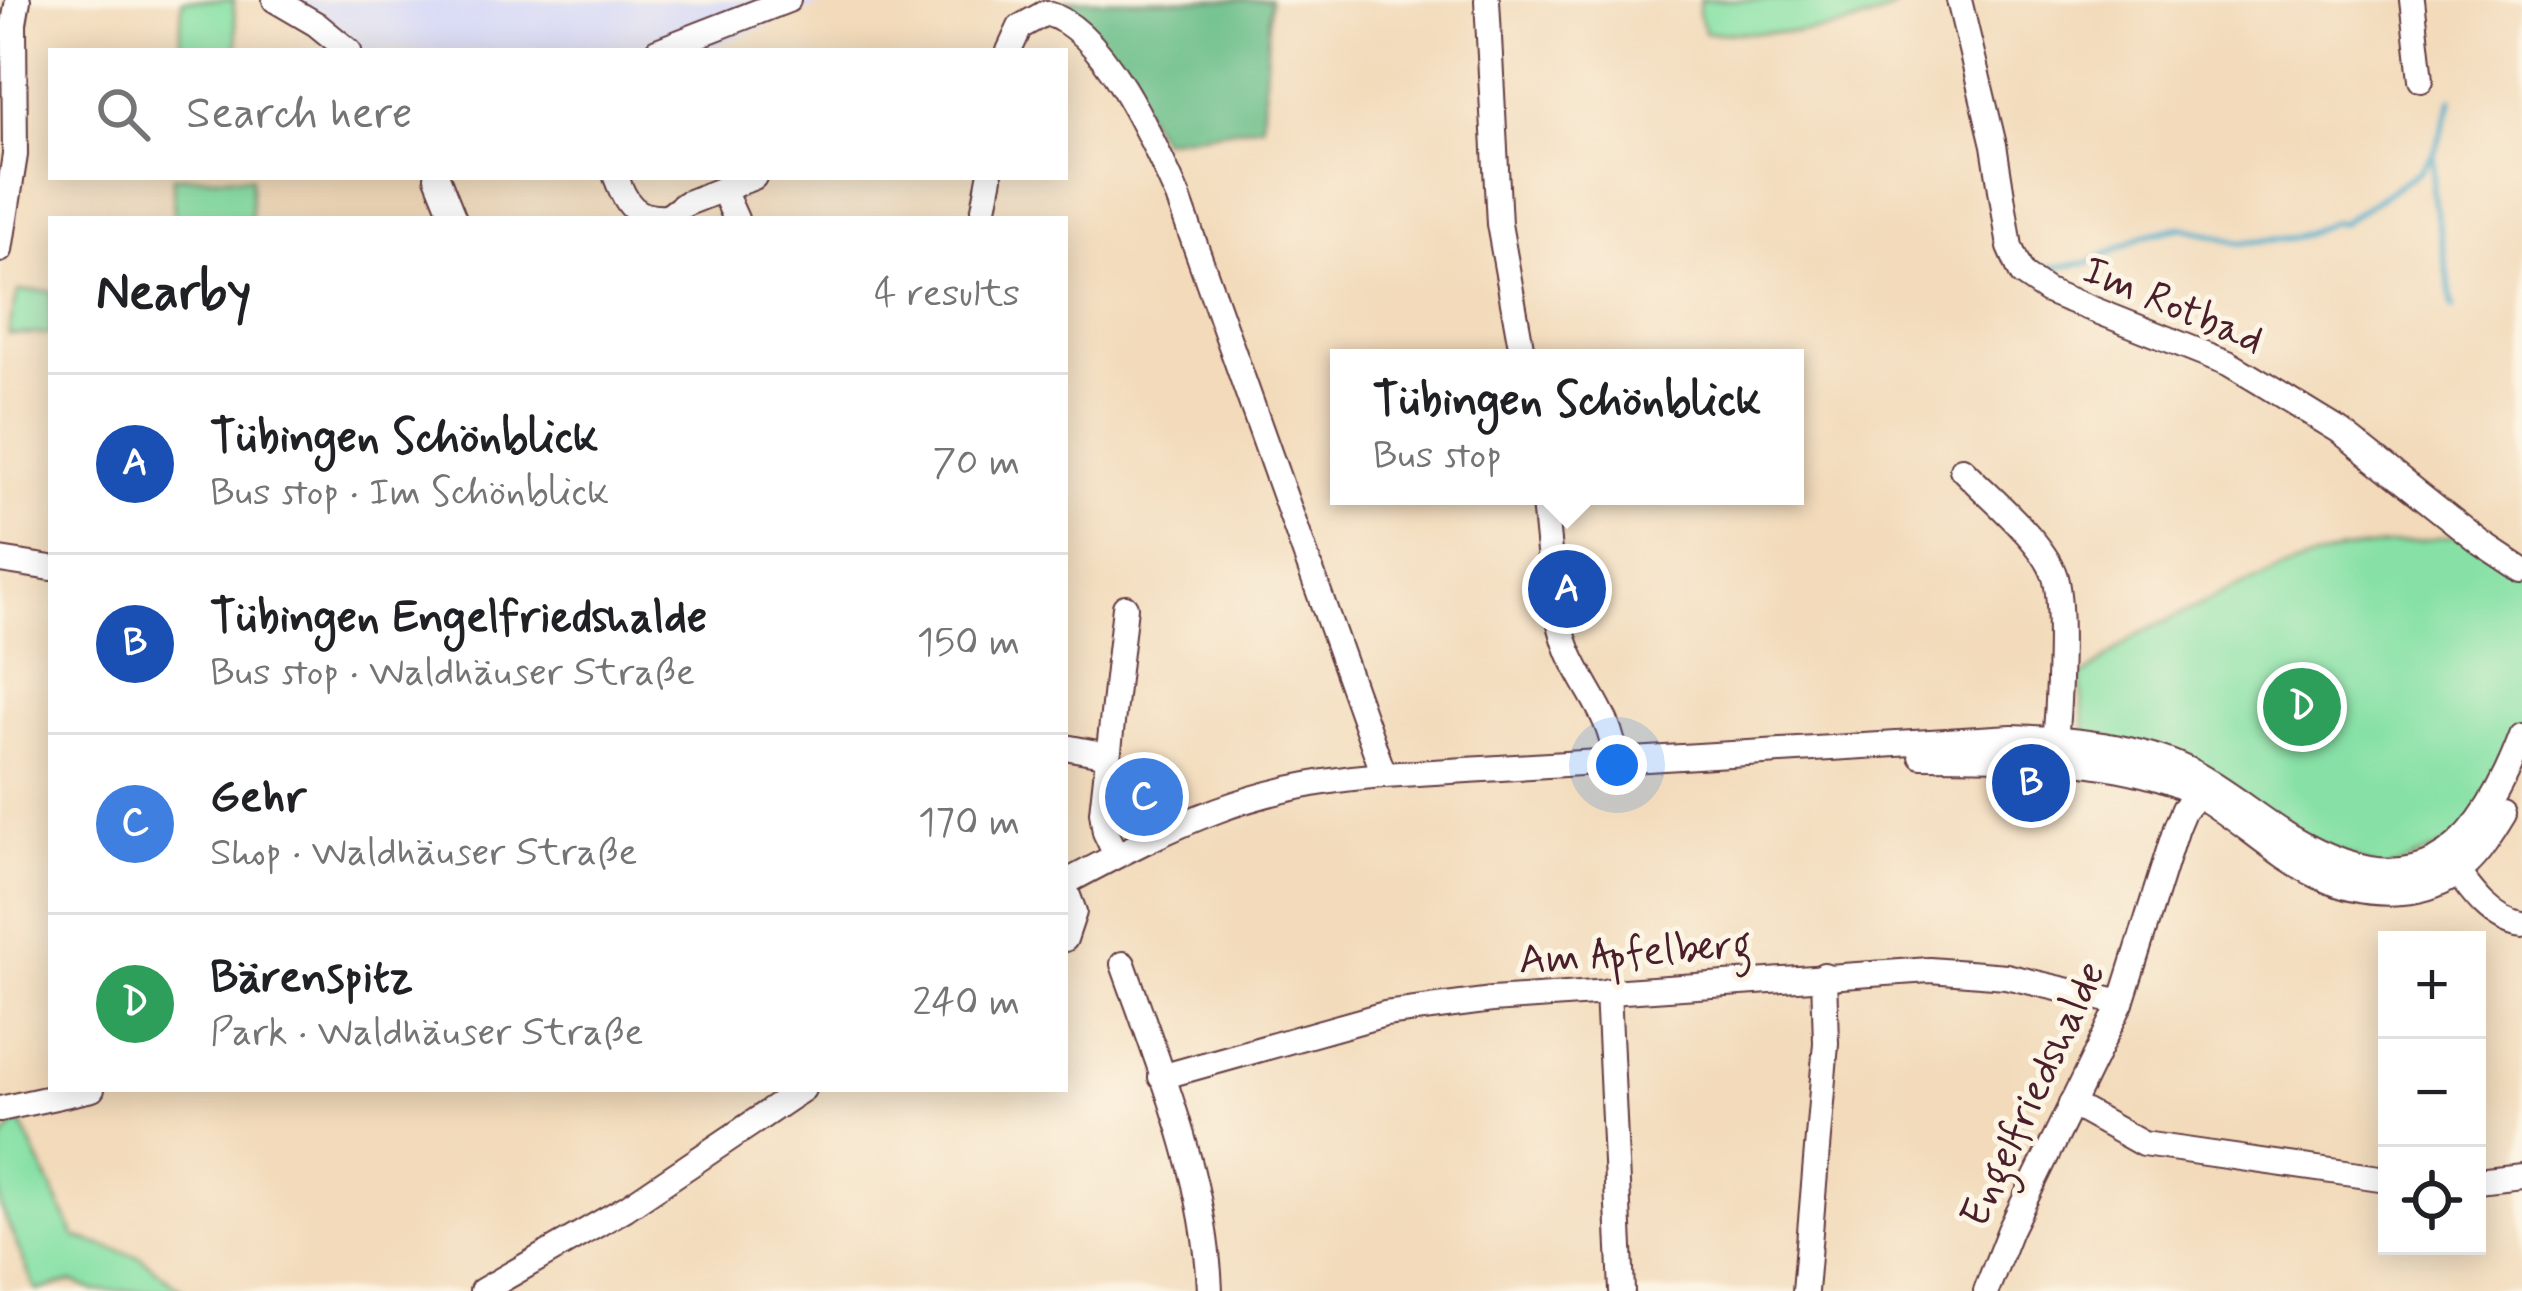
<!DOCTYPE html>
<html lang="en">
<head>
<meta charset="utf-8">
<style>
	:root { --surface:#fff; --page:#f6f6f6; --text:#202124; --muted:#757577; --line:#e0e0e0; --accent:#7c3aed }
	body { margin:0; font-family:Mynerve,sans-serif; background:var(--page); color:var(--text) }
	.controls { position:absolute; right:36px; bottom:36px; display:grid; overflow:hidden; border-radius:0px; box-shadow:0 6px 30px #0003 }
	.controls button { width:108px; height:108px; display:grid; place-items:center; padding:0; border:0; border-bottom:3px solid var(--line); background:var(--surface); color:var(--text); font:60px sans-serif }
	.you { position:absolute; left:1617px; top:765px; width:42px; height:42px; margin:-30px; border:9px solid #fff; border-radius:50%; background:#1a73e8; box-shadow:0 0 0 18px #1a73e833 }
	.badge { display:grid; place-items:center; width:78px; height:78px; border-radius:50%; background:var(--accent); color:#fff; font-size:39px; font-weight:700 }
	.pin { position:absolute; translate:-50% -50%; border:6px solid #fff; box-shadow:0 3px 12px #0006 }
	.popup { position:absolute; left:1330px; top:349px; width:474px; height:156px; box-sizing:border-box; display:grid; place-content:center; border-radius:0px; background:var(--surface); filter:drop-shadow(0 3px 9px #0005); font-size:39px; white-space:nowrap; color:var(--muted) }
	.popup b { font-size:45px; color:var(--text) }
	.popup::after { content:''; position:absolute; left:50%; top:100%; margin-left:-24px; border:24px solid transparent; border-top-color:var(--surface) }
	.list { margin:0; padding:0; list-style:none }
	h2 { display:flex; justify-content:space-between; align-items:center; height:156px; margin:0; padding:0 48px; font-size:51px }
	h2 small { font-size:39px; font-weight:400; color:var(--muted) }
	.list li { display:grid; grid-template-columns:78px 1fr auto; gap:36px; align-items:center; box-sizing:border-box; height:180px; padding:0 48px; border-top:3px solid var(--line) }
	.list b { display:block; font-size:45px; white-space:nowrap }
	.list p { margin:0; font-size:39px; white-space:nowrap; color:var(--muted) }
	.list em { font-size:39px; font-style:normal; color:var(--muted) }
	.icon { flex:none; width:66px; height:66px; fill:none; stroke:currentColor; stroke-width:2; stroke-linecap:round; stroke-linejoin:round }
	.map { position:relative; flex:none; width:2522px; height:1291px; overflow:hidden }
	.search { position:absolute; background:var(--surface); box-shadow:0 6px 30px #0003; left:48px; top:48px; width:1020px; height:132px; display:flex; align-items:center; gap:30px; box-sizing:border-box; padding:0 42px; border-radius:0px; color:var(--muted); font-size:45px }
	.panel { position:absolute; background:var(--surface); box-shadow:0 6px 30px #0003; left:48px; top:216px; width:1020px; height:876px; border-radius:0px }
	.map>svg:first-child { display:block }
	.built { fill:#d4d8f9 }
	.green { fill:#87e1a6; stroke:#688068; stroke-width:3 }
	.forest { fill:#6dbf8b; stroke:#5c6f5b; stroke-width:3 }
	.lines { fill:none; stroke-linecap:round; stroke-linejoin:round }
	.stream { stroke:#47a8c7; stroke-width:6 }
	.minor-casing { stroke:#633b40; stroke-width:28 }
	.minor { stroke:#fff; stroke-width:24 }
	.labels { text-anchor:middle; stroke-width:10; stroke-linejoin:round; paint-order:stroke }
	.street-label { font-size:42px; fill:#4a1f2b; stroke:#fcf5e5 }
</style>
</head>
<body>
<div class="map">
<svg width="2522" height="1291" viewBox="0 0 2522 1291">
	<rect width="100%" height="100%" fill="#fcf5e5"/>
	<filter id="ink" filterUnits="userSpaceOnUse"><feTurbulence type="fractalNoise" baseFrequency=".00833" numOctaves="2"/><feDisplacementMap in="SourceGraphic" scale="24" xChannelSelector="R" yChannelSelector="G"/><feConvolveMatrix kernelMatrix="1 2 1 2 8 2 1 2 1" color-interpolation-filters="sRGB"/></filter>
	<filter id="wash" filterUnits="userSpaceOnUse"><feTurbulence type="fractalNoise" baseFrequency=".004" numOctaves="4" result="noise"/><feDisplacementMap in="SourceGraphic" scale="48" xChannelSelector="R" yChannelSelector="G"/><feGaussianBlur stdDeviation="2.7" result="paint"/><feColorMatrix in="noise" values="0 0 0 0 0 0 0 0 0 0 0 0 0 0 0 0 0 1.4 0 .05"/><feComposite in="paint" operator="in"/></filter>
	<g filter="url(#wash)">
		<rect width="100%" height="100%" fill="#f2daba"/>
		<!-- built -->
		<path class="built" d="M281,0H833L702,51H354Z"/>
		<!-- green -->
		<g class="green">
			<path d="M182,0H233L238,51H180Z"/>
			<path d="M1700,0H1905C1852,41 1769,31 1705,33L1698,14Z"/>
			<path d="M173,177H251V219H174Z"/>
			<path d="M18,291H51V334H8Z"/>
			<path d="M2463,535L2522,571V736L2467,837L2383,871L2086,741L2080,678L2133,637L2234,588L2338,551Z"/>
			<path d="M19,1119L75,1237L140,1257L183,1291H95L72,1281L36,1291L0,1205V1143Z"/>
		</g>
		<!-- forest -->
		<path class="forest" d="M1066,0H1270L1262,125L1161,140L1098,36Z"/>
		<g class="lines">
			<!-- stream -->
			<g class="stream">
				<path d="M2434,152L2433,192L2453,308"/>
				<path d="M2039,269L2089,263L2144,236L2182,227L2239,243L2290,239L2332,222L2342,223L2420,171L2434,152L2452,99"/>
			</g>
		</g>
	</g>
	<g filter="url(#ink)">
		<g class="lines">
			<!-- minor casing -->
			<g class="minor-casing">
				<g id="minor">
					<path d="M275,0L316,24L349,51"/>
					<path d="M1487,0L1499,224L1523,358"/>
					<path d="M1959,0L1994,145L2010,247L2022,274L2047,291L2228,363L2260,382L2340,431L2480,542L2522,570"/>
					<path d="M2412,0L2421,79"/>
					<path d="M1045,13C1104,27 1155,145 1178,197L1384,775"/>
					<path d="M657,51L788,0"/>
					<path d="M1009,51L1020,27L1045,13"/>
					<path d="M437,177L454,219"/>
					<path d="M616,177C626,204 635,219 666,217"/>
					<path d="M723,190L736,219"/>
					<path d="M665,219L685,204L754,177"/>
					<path d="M982,219L990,177"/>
					<path d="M0,250L15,155L14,23L18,0"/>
					<path d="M1962,469C1989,497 2041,539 2054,574C2065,605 2058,715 2054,751"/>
					<path d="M1543,496C1550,546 1550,605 1569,652C1587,694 1611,714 1616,762"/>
					<path d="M0,560L51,568"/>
					<path d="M1065,747L1108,755"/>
					<path d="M1922,756C2001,756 2082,756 2158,778C2246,803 2296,902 2402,892C2455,888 2478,857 2504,814"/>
					<path d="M1116,855L1105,832L1102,812L1125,607"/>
					<path d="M2451,863C2469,888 2490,920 2522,925"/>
					<path d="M1065,883C1177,823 1255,784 1384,775L2012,737C2068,739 2140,745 2190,771C2225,789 2256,816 2290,837C2414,911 2476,858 2522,736"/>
					<path d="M1065,888L1074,912L1065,939"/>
					<path d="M1123,964C1160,1068 1206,1180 1210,1291"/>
					<path d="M1608,991L1622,1291"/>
					<path d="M1161,1077L1385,1014L1492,1000L1930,970L2006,976L2121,1003"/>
					<path d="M2071,1104L2143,1144L2387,1179"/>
					<path d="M0,1109L92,1089"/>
					<path d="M2477,1181L2522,1176"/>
					<path d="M482,1291L626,1208L803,1089"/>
					<path d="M1805,1291L1826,1043L1824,975"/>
					<path d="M1986,1291L2010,1230L2121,1003L2176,828L2184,809L2205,789"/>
				</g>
			</g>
			<!-- minor -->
			<use href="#minor" class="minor"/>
		</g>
	</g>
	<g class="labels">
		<!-- street labels -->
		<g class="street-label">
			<text transform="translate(2174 303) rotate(23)" y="15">Im Rotbad</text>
			<text transform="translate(1635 950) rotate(-4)" y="15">Am Apfelberg</text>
			<text transform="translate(2031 1093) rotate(-65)" y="15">Engelfriedshalde</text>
		</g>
	</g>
</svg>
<div class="controls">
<button>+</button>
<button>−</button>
<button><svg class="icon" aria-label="locate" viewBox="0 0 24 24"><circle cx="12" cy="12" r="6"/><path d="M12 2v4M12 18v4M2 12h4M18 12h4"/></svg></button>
</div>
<div class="you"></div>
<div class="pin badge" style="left:1567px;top:589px;background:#1a4fb4">A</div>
<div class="popup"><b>Tübingen Schönblick</b>Bus stop</div>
<div class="pin badge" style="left:2031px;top:783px;background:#1a4fb4">B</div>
<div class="pin badge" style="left:1144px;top:797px;background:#3f7fe0">C</div>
<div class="pin badge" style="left:2302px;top:707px;background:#2e9e5b">D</div>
<div class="search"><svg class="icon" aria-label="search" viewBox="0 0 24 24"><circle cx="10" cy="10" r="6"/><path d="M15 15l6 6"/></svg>Search here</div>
<section class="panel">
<h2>Nearby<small>4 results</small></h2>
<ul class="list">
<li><span class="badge" style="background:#1a4fb4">A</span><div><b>Tübingen Schönblick</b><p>Bus stop · Im Schönblick</p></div><em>70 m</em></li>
<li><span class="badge" style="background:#1a4fb4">B</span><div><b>Tübingen Engelfriedshalde</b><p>Bus stop · Waldhäuser Straße</p></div><em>150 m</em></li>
<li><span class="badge" style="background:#3f7fe0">C</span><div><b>Gehr</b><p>Shop · Waldhäuser Straße</p></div><em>170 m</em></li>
<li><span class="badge" style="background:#2e9e5b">D</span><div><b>Bärenspitz</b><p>Park · Waldhäuser Straße</p></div><em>240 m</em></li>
</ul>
</section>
</div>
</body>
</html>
